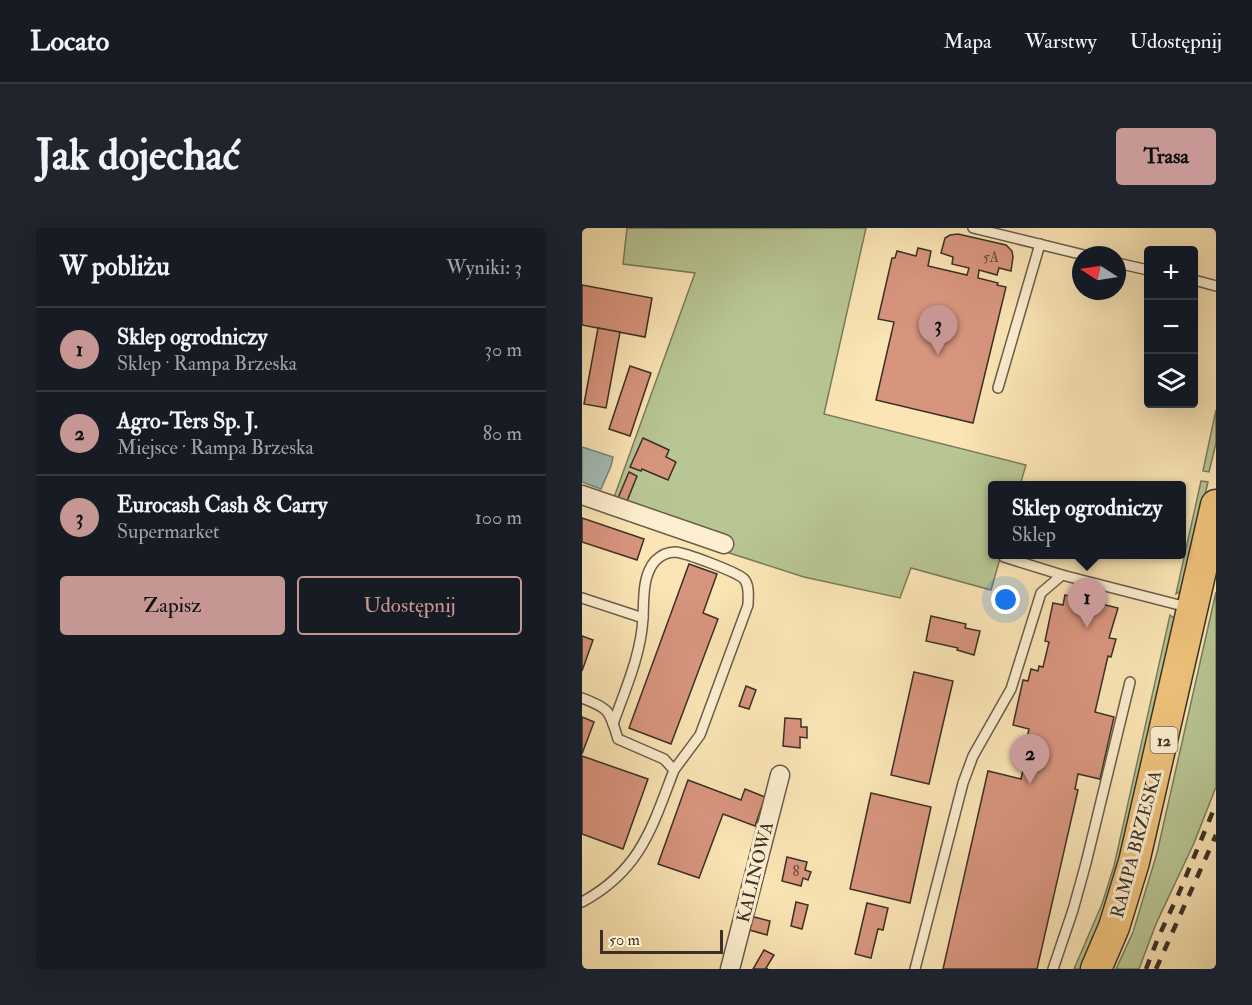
<!DOCTYPE html>
<html lang="pl">
<head>
<meta charset="utf-8">
<style>
	:root { --surface:#171b24; --page:#20242c; --text:#f1f3f6; --muted:#9ea1a6; --line:#363941; --accent:#c59692 }
	body { margin:0; font-family:"IM FELL Double Pica",serif; background:var(--page); color:var(--text) }
	.controls { position:absolute; right:18px; top:18px; display:grid; overflow:hidden; border-radius:6px; box-shadow:0 6px 24px #0002 }
	.controls button { width:54px; height:54px; display:grid; place-items:center; padding:0; border:0; border-bottom:2px solid var(--line); background:var(--surface); color:var(--text); font:30px sans-serif }
	.compass { position:absolute; left:490px; top:18px; width:54px; height:54px; border-radius:50%; background:var(--surface); box-shadow:0 6px 24px #0002; rotate:282deg }
	.scale { position:absolute; left:18px; bottom:15px; width:123px; box-sizing:border-box; padding-left:6px; border:3px solid #3a3028; border-top:0; font-size:16px; line-height:21px; white-space:nowrap; color:#3a3028; -webkit-text-stroke:4px #fceecf; paint-order:stroke }
	.you { position:absolute; left:424px; top:372px; width:21px; height:21px; margin:-15px; border:4px solid #fff; border-radius:50%; background:#1a73e8; box-shadow:0 0 0 9px #1a73e833 }
	.badge { display:grid; place-items:center; width:39px; height:39px; border-radius:50%; background:var(--accent); color:#111; font-size:20px; font-weight:700 }
	.pin { position:absolute; translate:-50% -50px; filter:drop-shadow(0 2px 3px #0008) }
	.pin::after { content:''; position:absolute; top:32px; width:21px; height:18px; background:inherit; clip-path:polygon(0 0,100% 0,50% 100%) }
	.popup { position:absolute; left:406px; top:253px; width:198px; height:78px; box-sizing:border-box; display:grid; place-content:center; border-radius:6px; background:var(--surface); filter:drop-shadow(0 2px 4px #0005); font-size:20px; white-space:nowrap; color:var(--muted) }
	.popup b { font-size:22px; color:var(--text) }
	.popup::after { content:''; position:absolute; left:50%; top:100%; margin-left:-12px; border:12px solid transparent; border-top-color:var(--surface) }
	.list { margin:0; padding:0; list-style:none }
	h2 { display:flex; justify-content:space-between; align-items:center; height:78px; margin:0; padding:0 24px; font-size:26px }
	h2 small { font-size:20px; font-weight:400; color:var(--muted) }
	.list li { display:grid; grid-template-columns:39px 1fr auto; gap:18px; align-items:center; box-sizing:border-box; height:84px; padding:0 24px; border-top:2px solid var(--line) }
	.list b { display:block; font-size:22px; white-space:nowrap }
	.list p { margin:0; font-size:20px; white-space:nowrap; color:var(--muted) }
	.list em { font-size:20px; font-style:normal; color:var(--muted) }
	.actions { display:flex; gap:12px; padding:18px 24px }
	.actions a { flex:1; padding:14px 0; border:2px solid var(--accent); border-radius:6px; text-align:center; font-size:21px; color:var(--accent) }
	.actions .main { background:var(--accent); color:#111 }
	.icon { flex:none; width:33px; height:33px; fill:none; stroke:currentColor; stroke-width:2; stroke-linecap:round; stroke-linejoin:round }
	.map { position:relative; flex:none; width:634px; height:741px; overflow:hidden; border-radius:6px }
	header { display:flex; align-items:center; gap:36px; box-sizing:border-box; height:84px; padding:0 30px; background:var(--surface); border-bottom:2px solid var(--line) }
	header strong { font-size:28px }
	nav { display:flex; gap:33px; margin-inline-start:auto; font-size:21px }
	.intro { display:flex; align-items:center; justify-content:space-between; box-sizing:border-box; height:144px; padding:0 36px }
	h1 { margin:0; font-size:42px }
	.button { padding:15px 27px; border-radius:6px; background:var(--accent); color:#111; font-size:21px; font-weight:700 }
	main { display:flex; gap:36px; padding:0 36px }
	aside { flex:1; background:var(--surface); border-radius:6px; box-shadow:0 6px 24px #0002 }
	.map>svg:first-child { display:block }
	.green { fill:#b8c693; stroke:#797b5e; stroke-width:1.5 }
	.water { fill:#a2bdb6; stroke:#78857d; stroke-width:1.5 }
	.building { fill:#d8957e; stroke:#3a3028; stroke-width:1.5 }
	.lines { fill:none; stroke-linecap:round; stroke-linejoin:round }
	.service-casing { stroke:#6a5d4b; stroke-width:12 }
	.minor-casing { stroke:#6a5d4b; stroke-width:21 }
	.trunk-casing { stroke:#3a3028; stroke-width:33 }
	.service { stroke:#fceecf; stroke-width:9 }
	.minor { stroke:#fceecf; stroke-width:18 }
	.trunk { stroke:#eec27a; stroke-width:30 }
	.rail { stroke:#3a3028; stroke-width:4.5; stroke-dasharray:10 10; stroke-linecap:butt }
	.labels { text-anchor:middle; stroke-width:6; stroke-linejoin:round; paint-order:stroke }
	.number-label { font-size:15px; fill:#62493e }
	.shield { fill:#fceecf; stroke:#74695a; stroke-width:1.5 }
	.shield-label { font-size:16px; font-weight:bold; fill:#3a3028 }
	.street-label { font-size:18px; fill:#3a3028; stroke:#fceecf }
</style>
</head>
<body>
<header>
<strong>Locato</strong>
<nav><a>Mapa</a><a>Warstwy</a><a>Udostępnij</a></nav>
</header>
<div class="intro"><h1>Jak dojechać</h1><a class="button">Trasa</a></div>
<main>
<aside>
<h2>W pobliżu<small>Wyniki: 3</small></h2>
<ul class="list">
<li><span class="badge">1</span><div><b>Sklep ogrodniczy</b><p>Sklep · Rampa Brzeska</p></div><em>30 m</em></li>
<li><span class="badge">2</span><div><b>Agro-Ters Sp. J.</b><p>Miejsce · Rampa Brzeska</p></div><em>80 m</em></li>
<li><span class="badge">3</span><div><b>Eurocash Cash &amp; Carry</b><p>Supermarket</p></div><em>100 m</em></li>
</ul>
<div class="actions"><a class="main">Zapisz</a><a>Udostępnij</a></div>
</aside>
<div class="map">
<svg width="634" height="741" viewBox="0 0 634 741">
	<rect width="100%" height="100%" fill="#fbe5b5"/>
	<filter id="stains"><feTurbulence type="fractalNoise" baseFrequency=".00333" numOctaves="4"/><feColorMatrix values="0 0 0 0 .2 0 0 0 0 .09 0 0 0 0 .02 0 0 0 .5 -.17"/></filter>
	<radialGradient id="worn" r=".72"><stop offset=".6" stop-color="#630" stop-opacity="0"/><stop offset="1" stop-color="#630" stop-opacity=".3"/></radialGradient>
	<!-- green -->
	<g class="green">
		<path d="M45,0H284L242,186L444,237L438,257L410,258V326L419,327L409,362L329,340L318,370L222,349L26,286L113,45L41,36Z"/>
		<path d="M634,182V215L627,244L621,243Z"/>
		<path d="M619,253L626,254L602,361L594,366Z"/>
		<path d="M634,364V559L612,615L574,696L557,741H534L551,704L575,625Z"/>
		<path d="M588,387L593,391L552,600L506,741H492L520,676L532,638Z"/>
	</g>
	<!-- water -->
	<path class="water" d="M0,219L31,229L29,238L19,261L0,254Z"/>
	<!-- building -->
	<g class="building">
		<path d="M376,6L424,17L430,23L431,29L429,43L417,40L415,47L397,42L396,50L416,55L415,57L424,59L391,195L294,172L312,94L296,91L310,30H313L315,23L334,28L336,20L349,23L346,38L385,47L387,40L370,36L371,29L359,25L363,10L368,7Z"/>
		<path d="M0,57L70,70L63,109L0,97Z"/>
		<path d="M16,100L38,104L24,180L2,176Z"/>
		<path d="M48,138L69,145L48,208L27,201Z"/>
		<path d="M61,210L87,222L84,229L94,234L86,252L60,241L59,243L48,239Z"/>
		<path d="M47,244L55,248L45,273L36,270Z"/>
		<path d="M0,290L62,311L55,332L0,314Z"/>
		<path d="M107,336L135,346L121,385L136,391L89,516L47,500Z"/>
		<path d="M483,367L536,380L527,410L534,411L529,429L526,428L513,484L532,489L518,551L496,546L493,561L496,562L455,741H361L406,543L439,551L444,529H441L447,501L431,497L441,452L446,453L449,441L456,443L457,438L461,439L467,414L463,413L471,375L481,377Z"/>
		<path d="M349,388L384,396L383,400L398,403L392,427L375,422L376,420L344,413Z"/>
		<path d="M0,408L11,412L0,443Z"/>
		<path d="M332,444L371,453L347,556L309,547Z"/>
		<path d="M164,458L174,462L167,481L157,478Z"/>
		<path d="M0,489L12,494L0,526Z"/>
		<path d="M203,490L219,491V499H225V510L218,509V520L201,518Z"/>
		<path d="M0,528L66,551L41,621L0,606Z"/>
		<path d="M106,552L159,572L163,561L183,569L173,598L141,586L117,650L76,636Z"/>
		<path d="M289,565L349,579L328,675L268,661Z"/>
		<path d="M205,629L225,634L223,642L229,644L226,652L221,650L219,658L200,653Z"/>
		<path d="M214,674L226,677L220,701L209,698Z"/>
		<path d="M285,675L306,680L301,702L296,701L289,730L273,726Z"/>
		<path d="M168,688L188,693L185,707L164,701Z"/>
		<path d="M182,722L192,727L184,740L186,741H171Z"/>
	</g>
	<g class="lines">
		<!-- service casing -->
		<g class="service-casing">
			<g id="service">
				<path d="M391,0L502,27"/>
				<path d="M535,35L566,42"/>
				<path d="M612,52L634,58"/>
				<path d="M416,160L458,16"/>
				<path d="M422,329L480,347"/>
				<path d="M0,370L61,390"/>
				<path d="M0,470C29,481 27,483 36,511L82,531L92,542C70,600 58,643 0,674"/>
				<path d="M31,496C43,462 59,427 61,390C62,372 60,348 73,333C79,327 85,324 93,324C104,325 155,344 162,351C168,358 166,369 166,377L118,507L92,542"/>
				<path d="M333,741L381,555L391,528L429,461L459,365L480,347L605,379"/>
				<path d="M471,741L491,682L504,635L548,454"/>
			</g>
		</g>
		<!-- minor casing -->
		<g class="minor-casing">
			<g id="minor">
				<path d="M0,267L142,316"/>
				<path d="M148,741L198,547"/>
			</g>
		</g>
		<!-- trunk casing -->
		<g class="trunk-casing">
			<path id="trunk" d="M514,741L532,699L552,634L634,277"/>
		</g>
		<!-- service -->
		<use href="#service" class="service"/>
		<!-- minor -->
		<use href="#minor" class="minor"/>
		<!-- trunk -->
		<use href="#trunk" class="trunk"/>
		<!-- rail -->
		<g class="rail">
			<path d="M564,741L576,710L597,665L634,576"/>
			<path d="M574,741L634,607"/>
		</g>
	</g>
	<g class="labels">
		<!-- number labels -->
		<g class="number-label">
			<text x="409" y="34">5A</text>
			<text x="214" y="648">8</text>
		</g>
		<!-- shield labels -->
		<rect class="shield" x="568.5" y="499" width="27" height="26" rx="4.5"/>
		<g class="shield-label">
			<text x="582" y="518">12</text>
		</g>
		<!-- street labels -->
		<g class="street-label">
			<text transform="translate(554 616) rotate(-75)" y="6">RAMPA BRZESKA</text>
			<text transform="translate(173 644) rotate(-76)" y="6">KALINOWA</text>
		</g>
	</g>
	<rect width="100%" height="100%" filter="url(#stains)"/>
	<rect width="100%" height="100%" fill="url(#worn)"/>
</svg>
<div class="controls">
<button>+</button>
<button>−</button>
<button><svg class="icon" aria-label="layers" viewBox="0 0 24 24"><path d="M12 4l9 5-9 5-9-5zM3 14l9 5 9-5"/></svg></button>
</div>
<svg class="compass" viewBox="-18 -18 36 36"><path d="M0-13l5 13h-10z" fill="#e53935"/><path d="M0 13l5-13h-10z" fill="#9ea1a6"/></svg>
<div class="scale">50 m</div>
<div class="you"></div>
<div class="pin badge" style="left:505px;top:400px">1</div>
<div class="popup"><b>Sklep ogrodniczy</b>Sklep</div>
<div class="pin badge" style="left:448px;top:556px">2</div>
<div class="pin badge" style="left:356px;top:127px">3</div>
</div>
</main>
</body>
</html>
